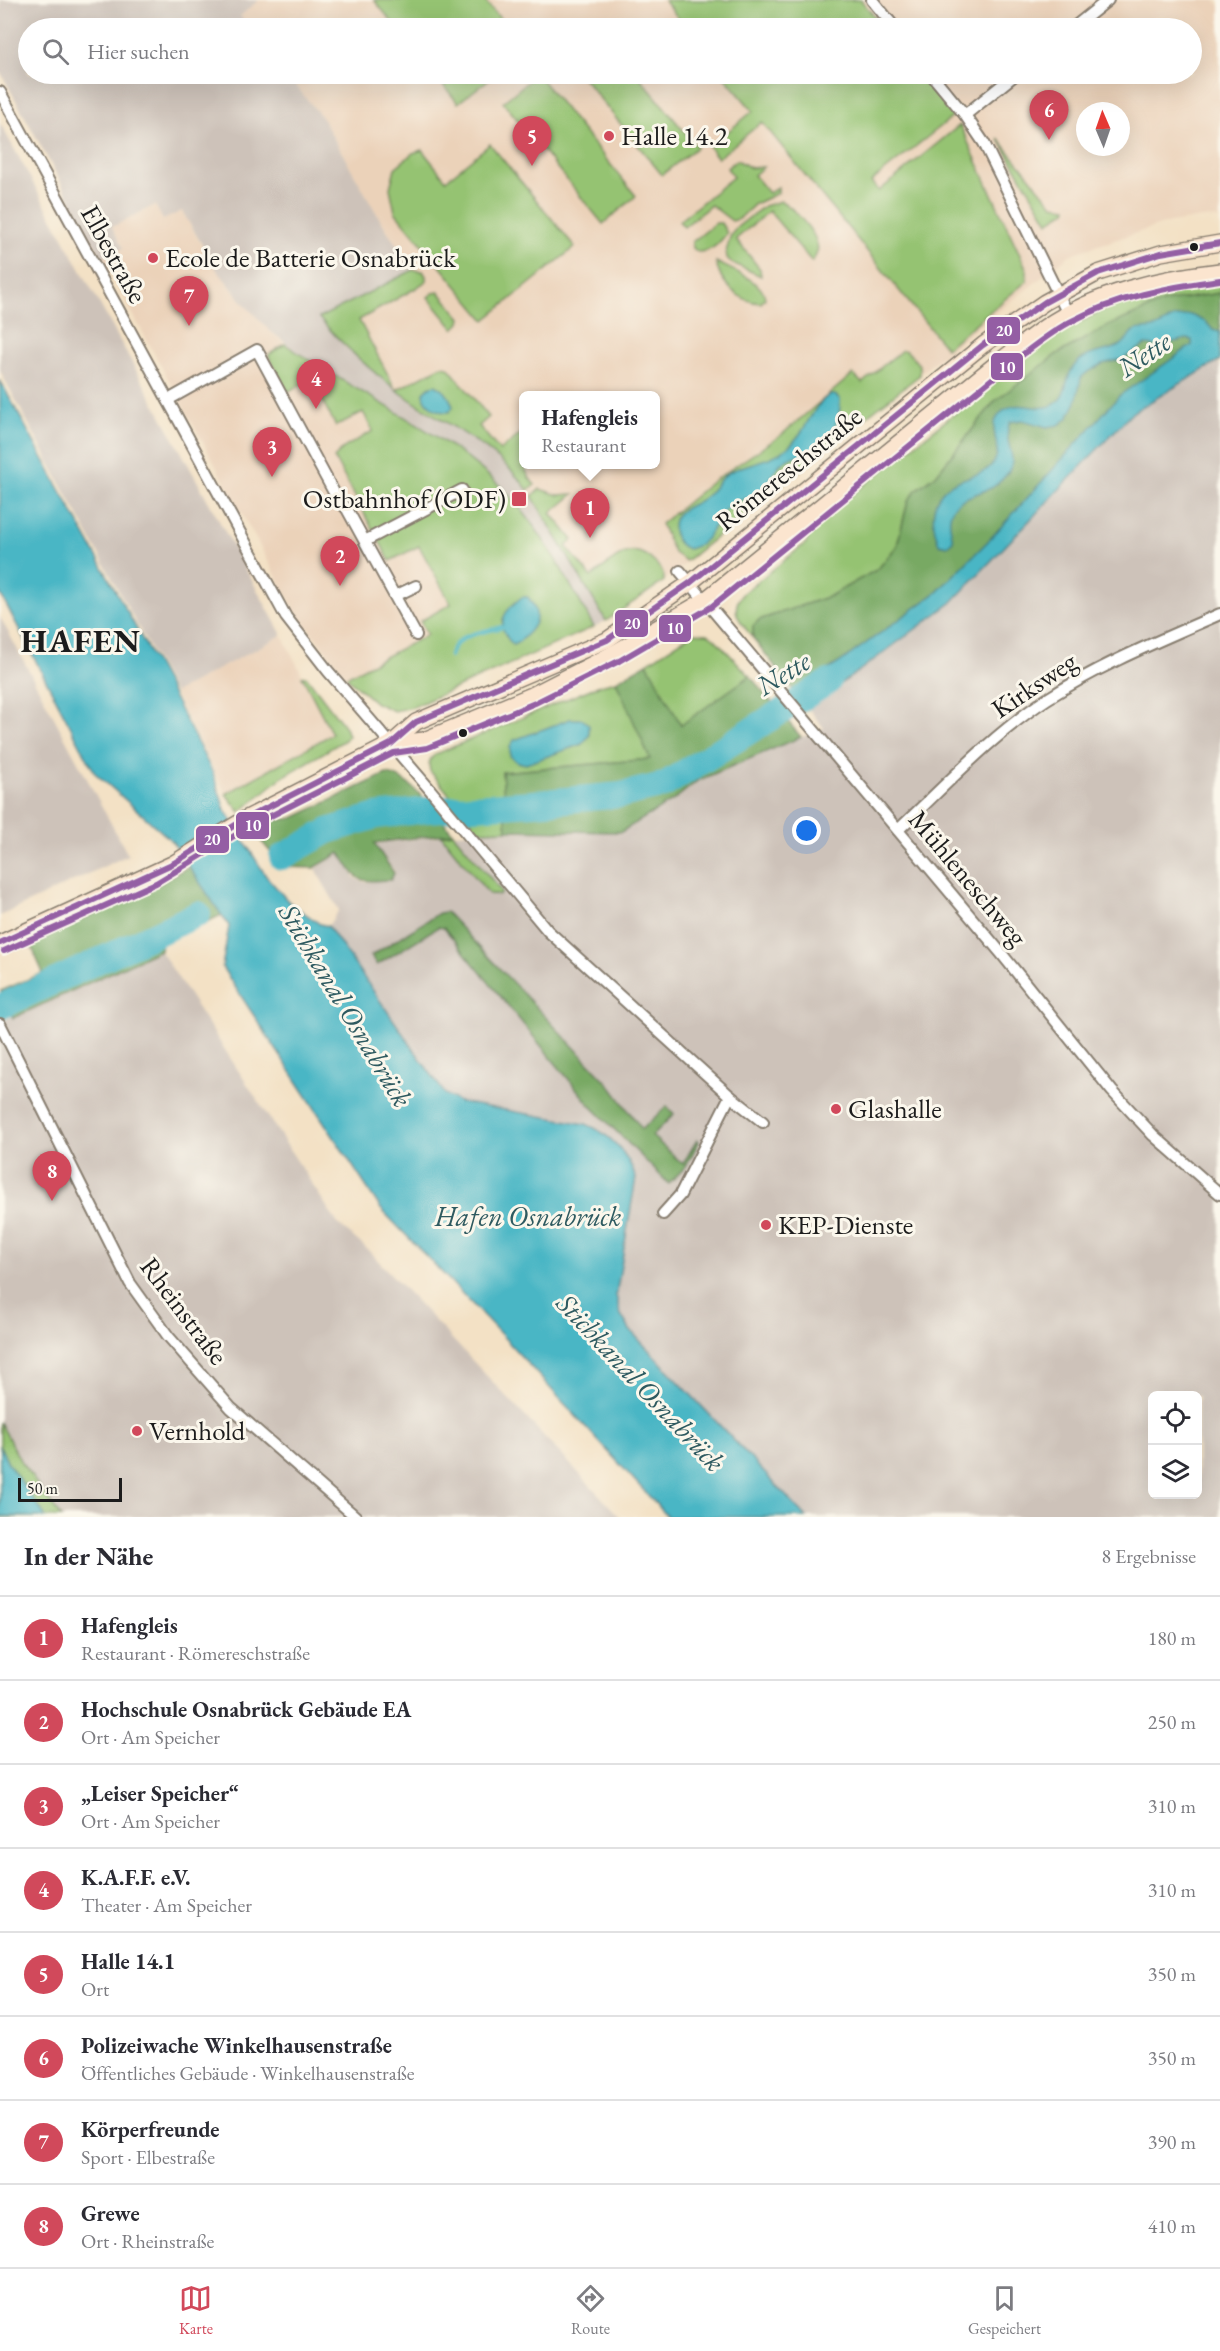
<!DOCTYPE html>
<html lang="de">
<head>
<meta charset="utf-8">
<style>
	:root { --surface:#fff; --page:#f7f7f7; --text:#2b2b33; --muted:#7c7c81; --line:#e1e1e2; --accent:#d1495b }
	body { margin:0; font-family:"EB Garamond",serif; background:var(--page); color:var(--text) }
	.controls { position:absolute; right:18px; bottom:18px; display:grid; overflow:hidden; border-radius:9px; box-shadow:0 6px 24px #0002 }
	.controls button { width:54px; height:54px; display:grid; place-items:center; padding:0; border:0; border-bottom:2px solid var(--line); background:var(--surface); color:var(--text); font:30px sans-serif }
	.compass { position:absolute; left:1076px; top:102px; width:54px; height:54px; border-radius:50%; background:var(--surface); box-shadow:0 6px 24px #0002; rotate:358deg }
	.scale { position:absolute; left:18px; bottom:15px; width:104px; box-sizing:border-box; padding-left:6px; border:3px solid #1c1c1c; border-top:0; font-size:16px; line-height:21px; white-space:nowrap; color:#1c1c1c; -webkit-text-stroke:4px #fbf7ec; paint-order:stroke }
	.you { position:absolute; left:807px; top:831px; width:21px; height:21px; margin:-15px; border:4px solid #fff; border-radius:50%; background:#1a73e8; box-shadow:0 0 0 9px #1a73e833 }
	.badge { display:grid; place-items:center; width:39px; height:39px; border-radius:50%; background:var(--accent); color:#fff; font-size:20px; font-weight:700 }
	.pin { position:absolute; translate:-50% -50px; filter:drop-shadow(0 2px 3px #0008) }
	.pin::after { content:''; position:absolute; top:32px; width:21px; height:18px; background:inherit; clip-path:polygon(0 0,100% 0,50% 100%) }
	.popup { position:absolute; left:519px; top:391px; width:141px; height:78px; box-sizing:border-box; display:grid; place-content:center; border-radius:9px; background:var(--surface); filter:drop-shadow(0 2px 4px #0005); font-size:20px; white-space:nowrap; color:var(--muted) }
	.popup b { font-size:22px; color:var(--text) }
	.popup::after { content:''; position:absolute; left:50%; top:100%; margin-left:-12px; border:12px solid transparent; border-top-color:var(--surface) }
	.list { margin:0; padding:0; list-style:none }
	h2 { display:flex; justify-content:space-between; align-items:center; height:78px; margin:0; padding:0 24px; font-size:26px }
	h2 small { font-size:20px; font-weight:400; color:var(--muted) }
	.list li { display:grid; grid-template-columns:39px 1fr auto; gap:18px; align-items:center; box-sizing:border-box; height:84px; padding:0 24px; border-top:2px solid var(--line) }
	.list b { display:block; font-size:22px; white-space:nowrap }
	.list p { margin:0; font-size:20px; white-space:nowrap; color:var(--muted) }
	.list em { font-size:20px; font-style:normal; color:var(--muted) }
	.icon { flex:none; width:33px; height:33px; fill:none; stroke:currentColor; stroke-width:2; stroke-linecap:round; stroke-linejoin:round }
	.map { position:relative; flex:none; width:1220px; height:1517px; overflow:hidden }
	.search { position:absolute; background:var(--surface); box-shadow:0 6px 24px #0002; left:18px; right:18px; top:18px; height:66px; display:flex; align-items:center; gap:15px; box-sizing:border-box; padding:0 21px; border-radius:33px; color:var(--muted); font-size:22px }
	.sheet { height:750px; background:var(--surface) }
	nav { display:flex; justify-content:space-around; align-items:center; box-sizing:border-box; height:84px; border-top:2px solid var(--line); background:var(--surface); font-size:16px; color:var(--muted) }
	nav a { display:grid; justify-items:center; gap:3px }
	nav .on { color:var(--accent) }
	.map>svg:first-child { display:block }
	.built { fill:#ebd2b9; fill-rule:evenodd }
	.industrial { fill:#cdc2b9; fill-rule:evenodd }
	.green { fill:#95c372; stroke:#587047; stroke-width:1.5 }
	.forest { fill:#78a964; stroke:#4a6240; stroke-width:1.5 }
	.water { fill:#49b6c5; stroke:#326970; stroke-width:1.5 }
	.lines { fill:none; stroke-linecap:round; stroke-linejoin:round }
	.stream { stroke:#49b6c5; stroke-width:4.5 }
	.river { stroke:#49b6c5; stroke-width:26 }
	.minor-casing { stroke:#887e70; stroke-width:14 }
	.secondary-casing { stroke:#887e70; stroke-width:18 }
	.minor { stroke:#fff; stroke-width:10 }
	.secondary { stroke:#fbe5cf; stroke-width:15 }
	.bus-1-casing { stroke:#fbf7ec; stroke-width:10 }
	.bus-2-casing { stroke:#fbf7ec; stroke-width:10 }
	.bus-1 { stroke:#945ea4; stroke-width:6 }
	.bus-2 { stroke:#945ea4; stroke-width:6 }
	.poi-dot { fill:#d1495b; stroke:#fbf7ec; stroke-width:2 }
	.bus-dot { fill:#1c1c1c; stroke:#fbf7ec; stroke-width:2 }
	.labels { text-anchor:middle; stroke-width:6; stroke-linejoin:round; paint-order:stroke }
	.poi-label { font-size:27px; fill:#1c1c1c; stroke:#fbf7ec; text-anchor:start }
	.street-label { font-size:27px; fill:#1c1c1c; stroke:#fbf7ec }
	.water-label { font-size:28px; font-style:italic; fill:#2e5a60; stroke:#fbf7ec }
	.district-label { font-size:33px; font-weight:bold; letter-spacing:1.5px; fill:#1c1c1c; stroke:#fbf7ec }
	.line-badge { stroke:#fbf7ec; stroke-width:2 }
	.badge-label { font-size:16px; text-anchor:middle; font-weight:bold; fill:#fff }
</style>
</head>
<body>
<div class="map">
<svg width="1220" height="1517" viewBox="0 0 1220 1517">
	<rect width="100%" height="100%" fill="#fbf7ec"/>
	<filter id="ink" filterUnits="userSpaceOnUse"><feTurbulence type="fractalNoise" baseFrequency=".0167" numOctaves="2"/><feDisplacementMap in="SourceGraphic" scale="12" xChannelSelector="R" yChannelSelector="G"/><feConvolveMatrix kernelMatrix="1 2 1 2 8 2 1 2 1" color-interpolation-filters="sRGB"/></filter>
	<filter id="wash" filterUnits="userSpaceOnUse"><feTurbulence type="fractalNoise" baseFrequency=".008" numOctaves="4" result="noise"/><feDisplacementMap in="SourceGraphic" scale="24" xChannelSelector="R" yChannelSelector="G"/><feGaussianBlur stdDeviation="1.35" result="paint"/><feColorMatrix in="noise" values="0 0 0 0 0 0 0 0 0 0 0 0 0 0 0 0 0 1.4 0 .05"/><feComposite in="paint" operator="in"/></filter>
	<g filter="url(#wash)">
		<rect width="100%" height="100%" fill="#f3e1c5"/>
		<!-- built -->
		<g class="built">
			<path d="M259,0H1215L1220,6V219L1202,218L1164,224L1071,254L827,447H822L806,459L805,466L664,581L606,621L532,496L396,390L319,318L413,270L381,221L321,116L286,74H1192V28H250L239,16ZM1085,111H1121V147H1085ZM524,396H656V464H524Z"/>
			<path d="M155,205L163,220L182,211L205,252L231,288L269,330L285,344L268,355L287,392L311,380L363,411L374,431L345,447L335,458L389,561L419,546L451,604L420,621L427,635L346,677L297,614L102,258L123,247L112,227Z"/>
			<path d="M282,635L332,734L226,794L174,693Z"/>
		</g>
		<!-- industrial -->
		<g class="industrial">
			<path d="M0,0H259L240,16L250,28H28V74H286L321,116L381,221L413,270L320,318L346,348L396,390L454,425L490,450L517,475L564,547L606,621L594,627L554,554L536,529L516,503L464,456L413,423L310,362L269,330L247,307L217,270L182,211L163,220L155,205L112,227L123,248L102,258L0,71Z"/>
			<path d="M0,123L282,635L174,693L0,371Z"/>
			<path d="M1218,361L1220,366V1517H806L630,1330L620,1313L616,1295L636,1178L633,1168L624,1153L600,1130L458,1102L445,1094L328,926L339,910L315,869L340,854L355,878L363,882L391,881L395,872L375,844L479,831L621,832L674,800L697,781L824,728L805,705L848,679L951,603L1133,412ZM1152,1396H1198V1494H1152Z"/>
			<path d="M0,617L128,855L0,916Z"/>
			<path d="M160,950L338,1224L367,1249L620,1517H61L21,1462L0,1422V1022Z"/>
		</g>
		<!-- green -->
		<g class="green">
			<path d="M374,0H484L504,23L509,19L517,28H397Z"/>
			<path d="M664,0H861L884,28H686Z"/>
			<path d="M434,74H496L458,103Z"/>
			<path d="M537,74L636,196L603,224L503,102Z"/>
			<path d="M580,74H637L697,147L662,175Z"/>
			<path d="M722,74H920L954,116L871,182L879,191L960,125L1027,270V281L946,348L762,122L718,158L709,147L753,111Z"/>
			<path d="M998,138L1053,205L1067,207V210L1048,222Z"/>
			<path d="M490,144L575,247L485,320L395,212L390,188L395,168L413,153L422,150L446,180Z"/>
			<path d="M737,160L751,168L763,167L754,175L769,193L778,187V193L755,204L739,219L732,221L711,205L684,227L679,221L733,177L727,168Z"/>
			<path d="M781,201C792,207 815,231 817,244C819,251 816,256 812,262L769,211L736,239L760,269L761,276L732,263L727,258L726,252L730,237L736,228L764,206Z"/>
			<path d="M716,223H721L727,233C718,245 712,251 698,252L693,248L692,242Z"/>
			<path d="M716,262C730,269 764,282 765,298L761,303C739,302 720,283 716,262Z"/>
			<path d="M413,270L423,271L426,276V281L416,288L359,320L396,390L442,366L448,367L489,417L479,426L500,451L524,431C524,451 520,470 535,485L528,490C491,441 443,425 397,390C368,369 343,345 319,318Z"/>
			<path d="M1220,279V293L1164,302L995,401L936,475L916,490L908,501L897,546L878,569L830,596L759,620L753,626V638C741,622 728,612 743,593L806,543L813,525L1053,336L1114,304L1180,285Z"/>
			<path d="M439,292L461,318L460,323L454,329L428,297L433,293Z"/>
			<path d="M285,344C359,396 458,436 517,504C548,542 570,584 594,627L413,707L394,711L376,703L346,677L427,635L420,621L451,604L419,546L390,561L334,458L345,447L373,431L363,412L336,426L311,380L287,392L268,355Z"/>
			<path d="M902,350L907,351L920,366V375L827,447H822L806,459L805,466L686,561L674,553L661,524L713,481L780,436L853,374L862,383Z"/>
			<path d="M540,489L558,495L574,494L551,513L573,540L566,546L591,577C610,564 630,537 653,561C659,566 665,572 664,581L606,621L532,496Z"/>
			<path d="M693,633L708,634L715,639L750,676L681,725L647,663Z"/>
			<path d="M302,676H306L345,727L348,736L345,740L281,778L240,812L226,794L332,734Z"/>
			<path d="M616,681L651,759L502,772L507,830L479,831L430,771C428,763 429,759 436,754L600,685Z"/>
			<path d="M453,833L502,892L500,895L489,894L441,835Z"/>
			<path d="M0,1422L21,1462L61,1517H0Z"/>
		</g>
		<!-- forest -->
		<g class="forest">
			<path d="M1220,293V336L1193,344L937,592L839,663L794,691L753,638V626L759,620L830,596L878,569L897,546L908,501L916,490L936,475L995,401L1057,354L1110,325L1164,302Z"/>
			<path d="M647,663L681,725L750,676L801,737L697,781L674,800L621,832L507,830L502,772L650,759L616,681Z"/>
			<path d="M386,774C410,775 438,816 453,833L374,843L394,873L391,880C354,882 359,882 340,853L314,868L283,867L251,829L271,821L293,818Z"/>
			<path d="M189,866L222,915L161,943L160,950L13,1018L1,991L43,973L30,943L158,884Z"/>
			<path d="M446,912L608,1083L642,1129L667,1106L674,1114L652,1136L683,1164L697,1140L699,1142L686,1166L669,1184L589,1104L444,928L438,927L377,965L371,956L439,913Z"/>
		</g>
		<!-- water -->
		<g class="water">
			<path d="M1191,315L1206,322L1213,330L1220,332V360L1133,412L951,603L848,679L805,705L794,691L839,663L937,592L990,539L1120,395L1192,345V340L1187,339L1156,346L1145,345L1123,359L1102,364L1085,374L1081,378L1076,402L1068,418L1059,425L1047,427L1022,420L1010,422C1001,442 1019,455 1009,471C1005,477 999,483 993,487C979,495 951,497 950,518C949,525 952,534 953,541L947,546L939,544C929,518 930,491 961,480C973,475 989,473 995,460C1003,445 985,428 1001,413C1016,397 1036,413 1053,405C1069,396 1064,378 1074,366C1085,352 1104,353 1119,346C1126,343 1127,338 1131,333C1138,327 1146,330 1153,328C1161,327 1166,321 1173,318C1179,316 1185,316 1191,315Z"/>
			<path d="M0,380L167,684L213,773L225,810L266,876L289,902L320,924L328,926L445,1094L459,1102L586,1124C609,1133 629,1154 636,1178L616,1295L620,1313L630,1330L806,1517H668L498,1331L381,1209L222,967L229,926L172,841L95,773L0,593Z"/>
			<path d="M435,385C445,389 450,397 453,407L449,412C437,413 423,404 424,392L429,387Z"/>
			<path d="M829,395H835L840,399C841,412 836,429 828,438C816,452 797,453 783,462C774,468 771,480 764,488C754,500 738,498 728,507C710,522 715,543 688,549C680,546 676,542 674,533C668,508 693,508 706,496C715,489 718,479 728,473C747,462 770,462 787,448C806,433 810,409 829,395Z"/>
			<path d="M522,597H528C540,612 539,623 525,636C521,641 518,643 513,645C494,625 503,611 522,597Z"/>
			<path d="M570,719H582L589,725V736L582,744L526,764L517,762L510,756V747L514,740Z"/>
			<path d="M0,1446L8,1463L46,1517L0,1516Z"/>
		</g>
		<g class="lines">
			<!-- stream -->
			<path class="stream" d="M450,656C455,633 481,633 502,627"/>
			<!-- river -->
			<g class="river">
				<path d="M282,857L328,831L376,816L427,810L534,803L621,795L664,785L828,682"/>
				<path d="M0,1007L198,914"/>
			</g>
		</g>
	</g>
	<g filter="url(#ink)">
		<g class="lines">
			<!-- minor casing -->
			<g class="minor-casing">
				<g id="minor">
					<path d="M872,0L895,28"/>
					<path d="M1073,28L1108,0"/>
					<path d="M931,74L965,115L984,143L1068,314"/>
					<path d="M0,92L286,617L328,671L427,786L548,931L730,1096L763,1122"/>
					<path d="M965,115L1016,74"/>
					<path d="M168,400L257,350L337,498L347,509L416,635"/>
					<path d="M365,541L462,490"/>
					<path d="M680,571L1001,953L1112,1091L1153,1135L1220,1194"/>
					<path d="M395,596L416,586"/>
					<path d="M898,830C946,785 992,735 1047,699C1101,664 1161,640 1220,614"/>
					<path d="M0,1024L130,1283L168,1336L231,1408L356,1517"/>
					<path d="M663,1214L680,1195L730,1096"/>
				</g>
			</g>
			<!-- secondary casing -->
			<g class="secondary-casing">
				<g id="secondary">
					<path d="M391,744L424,740L532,695L614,653L705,600L997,363C1013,351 1029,338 1045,327C1097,292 1159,278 1220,271"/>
					<path d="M0,943L174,863L245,819L391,744L416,722L607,640L690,583L983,345L1045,302L1098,273L1161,253L1220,243"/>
				</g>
			</g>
			<!-- minor -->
			<use href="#minor" class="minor"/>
			<!-- secondary -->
			<use href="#secondary" class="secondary"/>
			<!-- bus-1 casing -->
			<g class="bus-1-casing">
				<path id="bus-1" d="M0,943L174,863L245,819L391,744L416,722L607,640L690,583L983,345L1045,302L1098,273L1161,253L1220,243"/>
			</g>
			<!-- bus-2 casing -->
			<g class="bus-2-casing">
				<path id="bus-2" d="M4,951L156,883L249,827L394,753L427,748L535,703L619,661L711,607L1003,370C1025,353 1046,335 1070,322C1117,297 1168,287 1220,280"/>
			</g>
			<!-- bus-1 -->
			<use href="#bus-1" class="bus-1"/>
			<!-- bus-2 -->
			<use href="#bus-2" class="bus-2"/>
		</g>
	</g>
	<!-- markers -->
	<g class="poi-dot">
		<circle cx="609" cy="136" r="6"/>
		<circle cx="153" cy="258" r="6"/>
		<rect x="511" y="491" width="16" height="16" rx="3"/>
		<circle cx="836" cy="1109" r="6"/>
		<circle cx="766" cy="1225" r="6"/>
		<circle cx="137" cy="1431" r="6"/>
	</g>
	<g class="bus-dot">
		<circle cx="1194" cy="247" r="5"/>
		<circle cx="463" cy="733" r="5"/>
	</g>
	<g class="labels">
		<!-- poi labels -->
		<g class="poi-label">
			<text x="621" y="145">Halle 14.2</text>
			<text x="165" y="267">Ecole de Batterie Osnabrück</text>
			<text x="506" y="508" text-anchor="end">Ostbahnhof (ODF)</text>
			<text x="848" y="1118">Glashalle</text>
			<text x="778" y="1234">KEP-Dienste</text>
			<text x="149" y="1440">Vernhold</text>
		</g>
		<!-- street labels -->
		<g class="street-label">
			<text transform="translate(114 254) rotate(61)" y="9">Elbestraße</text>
			<text transform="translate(789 469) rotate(-39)" y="9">Römereschstraße</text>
			<text transform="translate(1034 685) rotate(-34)" y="9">Kirksweg</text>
			<text transform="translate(968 878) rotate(50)" y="9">Mühleneschweg</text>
			<text transform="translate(184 1311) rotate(53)" y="9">Rheinstraße</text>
		</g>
		<!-- water labels -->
		<g class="water-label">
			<text transform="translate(1144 354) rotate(-34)" y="10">Nette</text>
			<text transform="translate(783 673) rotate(-32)" y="10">Nette</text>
			<text transform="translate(346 1005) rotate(59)" y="10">Stichkanal Osnabrück</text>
			<text x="528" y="1226">Hafen Osnabrück</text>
			<text transform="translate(641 1382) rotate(47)" y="10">Stichkanal Osnabrück</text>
		</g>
		<!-- district labels -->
		<g class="district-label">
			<text x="81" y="652">HAFEN</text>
		</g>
	</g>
	<g class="line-badge">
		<rect x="986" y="316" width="35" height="29" rx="6" fill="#945ea4"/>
		<rect x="990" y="352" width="34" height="29" rx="6" fill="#945ea4"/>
		<rect x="614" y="609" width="35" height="29" rx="6" fill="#945ea4"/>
		<rect x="658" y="614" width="34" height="29" rx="6" fill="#945ea4"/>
		<rect x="235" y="811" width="35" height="29" rx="6" fill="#945ea4"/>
		<rect x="195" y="825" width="35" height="29" rx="6" fill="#945ea4"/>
	</g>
	<g class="badge-label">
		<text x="1004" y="336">20</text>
		<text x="1007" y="373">10</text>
		<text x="632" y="629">20</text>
		<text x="675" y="634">10</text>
		<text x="253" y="831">10</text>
		<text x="212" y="845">20</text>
	</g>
</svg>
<div class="controls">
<button><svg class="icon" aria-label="locate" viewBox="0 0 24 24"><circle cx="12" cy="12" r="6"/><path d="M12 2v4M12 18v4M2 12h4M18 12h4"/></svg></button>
<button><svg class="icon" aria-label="layers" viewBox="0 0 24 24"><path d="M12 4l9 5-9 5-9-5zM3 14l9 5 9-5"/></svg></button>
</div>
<svg class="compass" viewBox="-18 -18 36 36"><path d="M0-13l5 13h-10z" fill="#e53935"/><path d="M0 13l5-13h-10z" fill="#7c7c81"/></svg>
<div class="scale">50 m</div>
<div class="you"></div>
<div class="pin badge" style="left:590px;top:538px">1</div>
<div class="popup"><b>Hafengleis</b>Restaurant</div>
<div class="pin badge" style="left:340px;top:586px">2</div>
<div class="pin badge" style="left:272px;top:477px">3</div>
<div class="pin badge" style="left:316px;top:409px">4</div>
<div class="pin badge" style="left:532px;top:166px">5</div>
<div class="pin badge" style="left:1049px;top:140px">6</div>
<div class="pin badge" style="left:189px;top:326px">7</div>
<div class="pin badge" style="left:52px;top:1201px">8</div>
<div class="search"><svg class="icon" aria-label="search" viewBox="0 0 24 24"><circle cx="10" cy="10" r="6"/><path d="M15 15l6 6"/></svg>Hier suchen</div>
</div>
<section class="sheet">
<h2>In der Nähe<small>8 Ergebnisse</small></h2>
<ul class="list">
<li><span class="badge">1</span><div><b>Hafengleis</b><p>Restaurant · Römereschstraße</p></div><em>180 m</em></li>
<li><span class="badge">2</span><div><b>Hochschule Osnabrück Gebäude EA</b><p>Ort · Am Speicher</p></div><em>250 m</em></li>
<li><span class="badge">3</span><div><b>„Leiser Speicher“</b><p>Ort · Am Speicher</p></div><em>310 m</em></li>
<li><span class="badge">4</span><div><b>K.A.F.F. e.V.</b><p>Theater · Am Speicher</p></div><em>310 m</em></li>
<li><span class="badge">5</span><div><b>Halle 14.1</b><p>Ort</p></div><em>350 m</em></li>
<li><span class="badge">6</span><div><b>Polizeiwache Winkelhausenstraße</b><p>Öffentliches Gebäude · Winkelhausenstraße</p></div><em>350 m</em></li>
<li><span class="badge">7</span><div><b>Körperfreunde</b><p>Sport · Elbestraße</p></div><em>390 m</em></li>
<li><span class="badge">8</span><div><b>Grewe</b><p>Ort · Rheinstraße</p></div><em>410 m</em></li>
</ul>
</section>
<nav>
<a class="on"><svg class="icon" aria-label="map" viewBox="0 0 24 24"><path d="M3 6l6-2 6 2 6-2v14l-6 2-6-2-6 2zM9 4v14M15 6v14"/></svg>Karte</a>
<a><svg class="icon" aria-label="directions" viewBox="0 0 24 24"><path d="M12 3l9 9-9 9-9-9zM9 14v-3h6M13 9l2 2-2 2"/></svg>Route</a>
<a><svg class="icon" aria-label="saved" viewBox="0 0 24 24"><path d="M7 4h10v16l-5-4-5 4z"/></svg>Gespeichert</a>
</nav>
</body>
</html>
